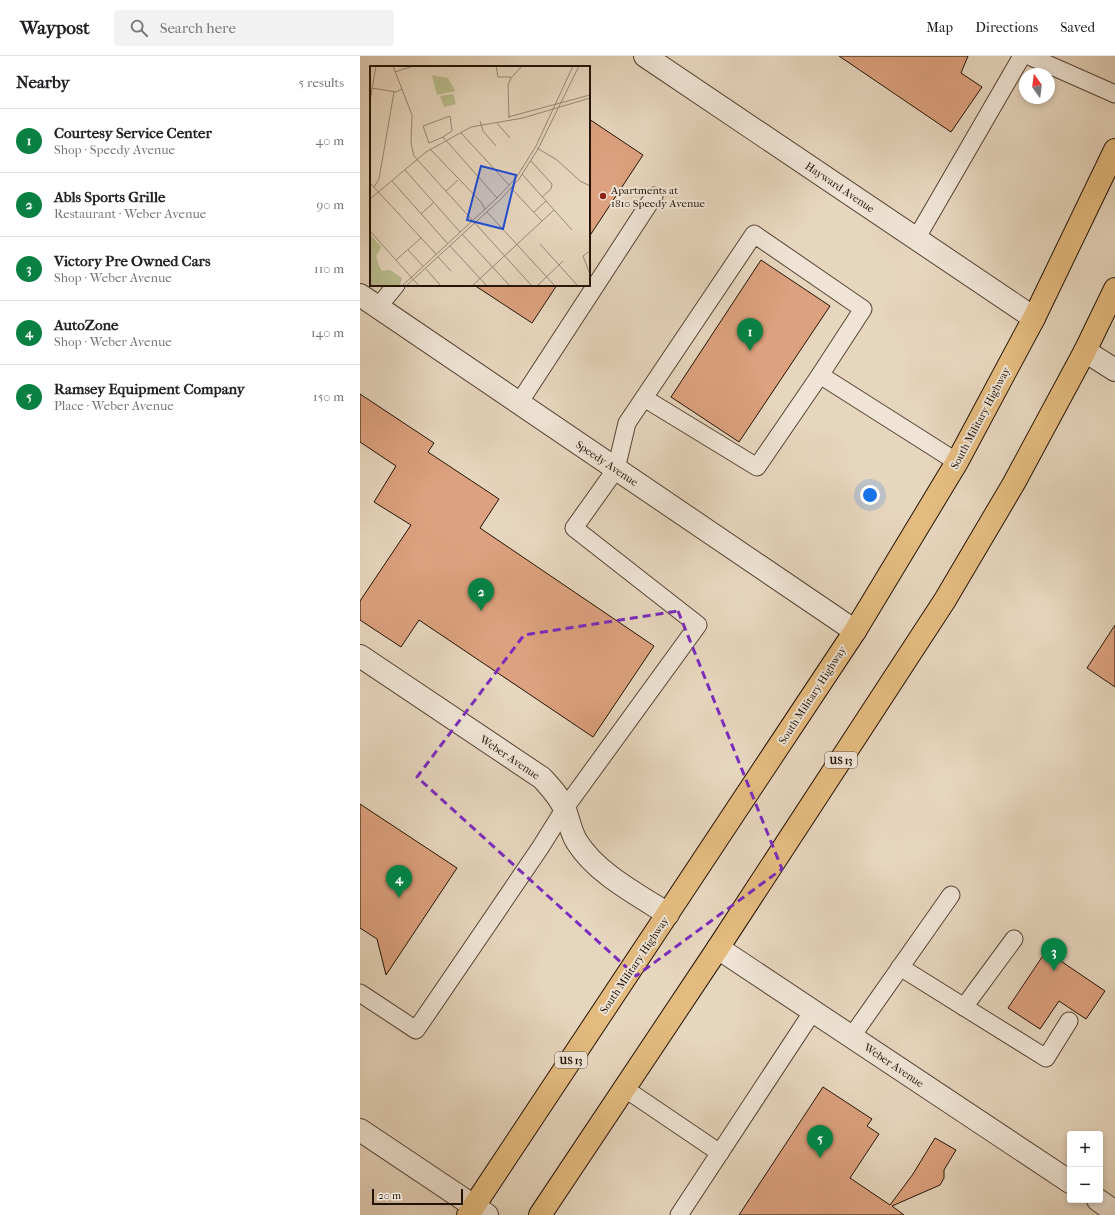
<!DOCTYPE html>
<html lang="en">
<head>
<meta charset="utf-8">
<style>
	:root { --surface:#fff; --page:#f2f2f2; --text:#202124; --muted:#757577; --line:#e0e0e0; --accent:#0b8043 }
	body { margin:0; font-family:"IM FELL French Canon",serif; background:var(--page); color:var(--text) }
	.controls { position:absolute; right:12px; bottom:12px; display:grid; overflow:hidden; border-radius:4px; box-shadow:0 2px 6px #0003 }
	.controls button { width:36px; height:36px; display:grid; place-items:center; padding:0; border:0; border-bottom:1px solid var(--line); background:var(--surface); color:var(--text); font:20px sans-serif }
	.compass { position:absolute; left:659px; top:12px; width:36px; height:36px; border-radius:50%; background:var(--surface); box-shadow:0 2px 6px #0003; rotate:346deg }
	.scale { position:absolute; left:12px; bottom:10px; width:91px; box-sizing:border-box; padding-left:4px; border:2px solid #231305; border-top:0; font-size:11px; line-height:14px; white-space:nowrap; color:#231305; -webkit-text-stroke:3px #efe4d5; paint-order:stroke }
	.you { position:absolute; left:510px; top:439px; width:14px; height:14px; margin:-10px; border:3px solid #fff; border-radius:50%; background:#1a73e8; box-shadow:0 0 0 6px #1a73e833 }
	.badge { display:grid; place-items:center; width:26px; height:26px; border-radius:50%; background:var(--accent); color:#fff; font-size:13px; font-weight:700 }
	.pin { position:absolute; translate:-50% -33px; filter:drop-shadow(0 1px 2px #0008) }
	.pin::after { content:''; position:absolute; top:21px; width:14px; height:12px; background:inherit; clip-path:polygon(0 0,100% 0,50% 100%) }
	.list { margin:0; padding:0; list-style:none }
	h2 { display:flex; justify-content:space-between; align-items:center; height:52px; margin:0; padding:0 16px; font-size:17px }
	h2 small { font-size:13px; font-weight:400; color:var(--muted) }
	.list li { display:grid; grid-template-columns:26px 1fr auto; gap:12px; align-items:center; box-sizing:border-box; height:64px; padding:0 16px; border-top:1px solid var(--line) }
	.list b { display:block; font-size:15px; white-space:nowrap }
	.list p { margin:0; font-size:13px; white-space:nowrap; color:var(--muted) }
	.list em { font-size:13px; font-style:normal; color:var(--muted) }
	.icon { flex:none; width:22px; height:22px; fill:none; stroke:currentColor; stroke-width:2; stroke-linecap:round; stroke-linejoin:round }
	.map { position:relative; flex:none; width:755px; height:1159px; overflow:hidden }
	header { display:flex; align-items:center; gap:24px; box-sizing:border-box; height:56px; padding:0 20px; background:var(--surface); border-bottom:1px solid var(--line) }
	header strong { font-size:19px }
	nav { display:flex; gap:22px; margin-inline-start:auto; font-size:14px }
	.search { width:280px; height:36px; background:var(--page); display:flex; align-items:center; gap:10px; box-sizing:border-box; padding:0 14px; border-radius:4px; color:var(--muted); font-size:15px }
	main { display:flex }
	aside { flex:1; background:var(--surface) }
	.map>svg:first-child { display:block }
	.building { fill:#dca17e; stroke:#231305 }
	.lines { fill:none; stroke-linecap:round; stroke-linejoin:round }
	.service-casing { stroke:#544433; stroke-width:19 }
	.minor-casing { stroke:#544433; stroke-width:24 }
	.tertiary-casing { stroke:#544433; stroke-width:24 }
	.primary-casing { stroke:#231305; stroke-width:24 }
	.service { stroke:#efe4d5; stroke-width:17 }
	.minor { stroke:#efe4d5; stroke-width:22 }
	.tertiary { stroke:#efe4d5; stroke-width:22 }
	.primary { stroke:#e4bb7f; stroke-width:22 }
	.marked { fill:none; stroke:#7b2cbf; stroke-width:3; stroke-dasharray:8 5; stroke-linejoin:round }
	.poi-dot { fill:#8f2418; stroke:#efe4d5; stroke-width:1.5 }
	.labels { text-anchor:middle; stroke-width:4; stroke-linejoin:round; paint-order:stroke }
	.shield { fill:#efe4d5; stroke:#605243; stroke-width:1 }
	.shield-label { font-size:10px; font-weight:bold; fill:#231305 }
	.street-label { font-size:11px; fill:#231305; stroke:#efe4d5 }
	.poi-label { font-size:11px; fill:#231305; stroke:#efe4d5; text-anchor:start }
	.inset-road { fill:none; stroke:#998874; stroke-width:1 }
	.view { fill:#1d4ed8; fill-opacity:0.15; stroke:#1d4ed8; stroke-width:2 }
	.inset-edge { fill:none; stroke:#231305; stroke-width:2 }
</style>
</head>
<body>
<header>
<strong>Waypost</strong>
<div class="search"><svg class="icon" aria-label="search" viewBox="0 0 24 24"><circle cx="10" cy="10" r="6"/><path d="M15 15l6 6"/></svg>Search here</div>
<nav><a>Map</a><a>Directions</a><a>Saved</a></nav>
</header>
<main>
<aside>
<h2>Nearby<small>5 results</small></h2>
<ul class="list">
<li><span class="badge">1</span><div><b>Courtesy Service Center</b><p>Shop · Speedy Avenue</p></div><em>40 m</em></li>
<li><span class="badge">2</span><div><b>Abls Sports Grille</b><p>Restaurant · Weber Avenue</p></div><em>90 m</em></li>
<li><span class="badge">3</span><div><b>Victory Pre Owned Cars</b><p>Shop · Weber Avenue</p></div><em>110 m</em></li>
<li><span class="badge">4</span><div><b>AutoZone</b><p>Shop · Weber Avenue</p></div><em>140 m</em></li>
<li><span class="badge">5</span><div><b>Ramsey Equipment Company</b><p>Place · Weber Avenue</p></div><em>150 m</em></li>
</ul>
</aside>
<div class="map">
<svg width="755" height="1159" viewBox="0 0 755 1159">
	<rect width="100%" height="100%" fill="#e7d6be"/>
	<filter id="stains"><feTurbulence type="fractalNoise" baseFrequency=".005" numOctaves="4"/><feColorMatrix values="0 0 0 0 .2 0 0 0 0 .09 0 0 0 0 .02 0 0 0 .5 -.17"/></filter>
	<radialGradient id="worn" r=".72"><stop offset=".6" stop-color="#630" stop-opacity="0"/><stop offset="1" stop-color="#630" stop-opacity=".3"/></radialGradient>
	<!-- building -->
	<g class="building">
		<path d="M479,0H608L601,17L622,31L591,76Z"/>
		<path d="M229,63L283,99L229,181Z"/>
		<path d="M401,204L470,250L379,386L311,341Z"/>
		<path d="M114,229H197L172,267Z"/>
		<path d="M0,338L74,387L68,396L139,443L120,472L294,590L233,681L59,564L41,591L0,564V545L51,469L14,446L36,410L0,386Z"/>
		<path d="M755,569V631L727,612Z"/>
		<path d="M0,748L97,812L26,919L17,883L0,872Z"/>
		<path d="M686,895L745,935L726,963L699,945L680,973L648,952Z"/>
		<path d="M463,1031L512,1063L507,1070L519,1078L490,1122L530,1149L553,1118L575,1082L596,1094L584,1114V1122L580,1129L532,1150L544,1159H379Z"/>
	</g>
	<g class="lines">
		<!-- service casing -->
		<g class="service-casing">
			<g id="service">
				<path d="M669,0L755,38"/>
				<path d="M556,183L662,0"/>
				<path d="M18,251L36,229"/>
				<path d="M284,342L397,411L460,319"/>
				<path d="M159,347L294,140"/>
				<path d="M540,911L686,1002L709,965"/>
				<path d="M0,937L56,974L180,792L205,752L338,569L214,472L256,413L267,367L394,178L503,253L460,319L597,406"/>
				<path d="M604,951L654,883"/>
				<path d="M492,980L591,839"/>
				<path d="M264,1032L360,1097"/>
				<path d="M319,1159L453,955"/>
			</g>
		</g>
		<!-- minor casing -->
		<g class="minor-casing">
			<g id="minor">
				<path d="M285,0L674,262"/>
				<path d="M0,239L495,575"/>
				<path d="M725,295L755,314"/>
				<path d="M0,600L182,722C191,732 200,741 205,754C209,764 211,777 217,786C236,817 278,839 308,858"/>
				<path d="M358,892L710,1126"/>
				<path d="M738,1144L755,1156"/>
			</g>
		</g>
		<!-- tertiary casing -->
		<g class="tertiary-casing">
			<path id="tertiary" d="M0,1074L127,1159"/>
		</g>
		<!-- primary casing -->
		<g class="primary-casing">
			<g id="primary">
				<path d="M108,1159L495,575L597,406L674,262L755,94"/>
				<path d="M180,1159L358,892L585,544L654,427L725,295L755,233"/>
			</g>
		</g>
		<!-- service -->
		<use href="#service" class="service"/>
		<!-- minor -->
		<use href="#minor" class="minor"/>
		<!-- tertiary -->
		<use href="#tertiary" class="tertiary"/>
		<!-- primary -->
		<use href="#primary" class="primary"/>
	</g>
	<!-- marked area -->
	<path class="marked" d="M318,555L422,813L276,920L57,721L164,579Z"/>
	<!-- markers -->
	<circle class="poi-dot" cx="243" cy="140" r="4"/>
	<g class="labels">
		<!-- shield labels -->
		<g class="shield">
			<rect x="465" y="696" width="32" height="16" rx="3"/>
			<rect x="195" y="996" width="32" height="16" rx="3"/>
		</g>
		<g class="shield-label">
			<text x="481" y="708">US 13</text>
			<text x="211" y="1008">US 13</text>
		</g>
		<!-- street labels -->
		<g class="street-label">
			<text transform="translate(480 131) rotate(34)" y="4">Hayward Avenue</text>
			<text transform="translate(620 362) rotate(-62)" y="4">South Military Highway</text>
			<text transform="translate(247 407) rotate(34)" y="4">Speedy Avenue</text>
			<text transform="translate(452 639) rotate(-57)" y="4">South Military Highway</text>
			<text transform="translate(150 701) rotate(34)" y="4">Weber Avenue</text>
			<text transform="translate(274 909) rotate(-56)" y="4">South Military Highway</text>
			<text transform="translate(534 1009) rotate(34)" y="4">Weber Avenue</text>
		</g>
		<!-- poi labels -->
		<g class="poi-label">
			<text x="251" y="138">Apartments at<tspan x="251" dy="13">1810 Speedy Avenue</tspan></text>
		</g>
	</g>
	<!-- overview -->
	<g transform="translate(10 10)">
		<rect width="220" height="220" fill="#e7d6be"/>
		<path d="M62,9L78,12L85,25L67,29ZM83,28L86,38L74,41L70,30ZM0,168L11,181L6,190L9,200L12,205L20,204L32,212L30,220H0Z" fill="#b9bd8f"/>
		<path class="inset-road" d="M23,0L42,49L41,77L44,90L162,220M126,0L128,11H141M25,6L43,0M2,22L26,26L32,23M0,35L6,0M138,51L220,29M139,52L138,19L141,12L152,0M110,55L113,65L126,80M127,57L140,72M91,67L139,119M73,71L82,65L80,50L53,60L59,77L73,71L127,132M167,82L187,94L210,115L220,120M61,84L111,136L115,143M161,95L182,118L181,123L172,131M35,104L90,166M152,108L202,164M22,115L78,178M0,117L66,188M4,121L9,113L24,26M141,122L172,155M76,125L88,114M0,133L56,86L101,61L153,52L220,32M117,146L185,220M164,146L176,135M51,148L63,137M0,165L49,220M93,169L140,220M170,178L208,220M80,180L117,220M38,184L53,200M220,185L213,190L220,208M68,191L81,205M26,194L51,172M56,203L71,220M32,220L127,132L146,112L166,80L203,0M36,220L132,132L149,113L168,83L209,0M102,220L184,144M167,220L193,195"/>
		<path class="view" d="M111,100L146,109L133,163L97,154Z"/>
		<rect width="220" height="220" class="inset-edge"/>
	</g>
	<rect width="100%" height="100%" filter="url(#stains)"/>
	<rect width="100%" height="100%" fill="url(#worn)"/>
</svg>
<div class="controls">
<button>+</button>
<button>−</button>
</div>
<svg class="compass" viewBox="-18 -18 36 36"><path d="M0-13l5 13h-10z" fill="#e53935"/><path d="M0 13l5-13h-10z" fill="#757577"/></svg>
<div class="scale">20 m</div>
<div class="you"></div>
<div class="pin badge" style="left:390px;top:295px">1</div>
<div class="pin badge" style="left:121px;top:555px">2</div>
<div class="pin badge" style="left:694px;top:915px">3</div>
<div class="pin badge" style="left:39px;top:842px">4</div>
<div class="pin badge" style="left:460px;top:1102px">5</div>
</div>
</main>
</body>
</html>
